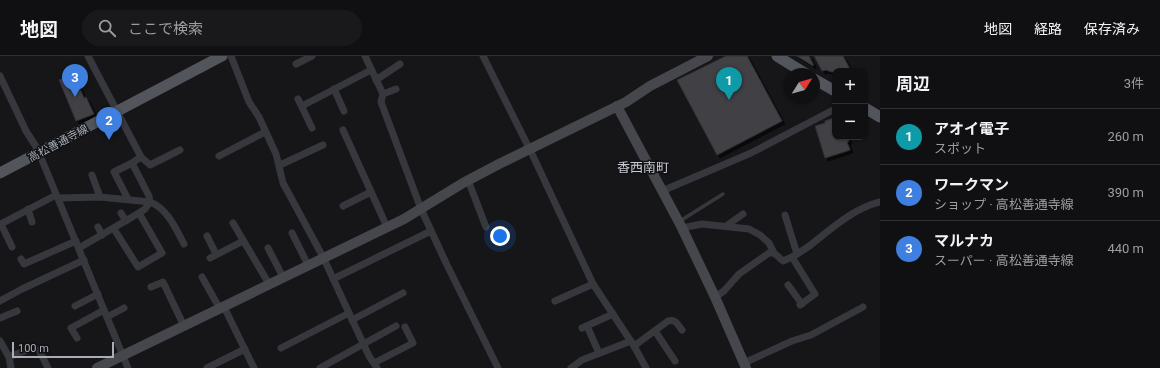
<!DOCTYPE html>
<html lang="ja">
<head>
<meta charset="utf-8">
<style>
	:root { --surface:#101012; --page:#19191b; --text:#f1f3f6; --muted:#9c9d9f; --line:#303032; --accent:#1a73e8 }
	body { margin:0; font-family:Roboto,"Noto Sans JP",sans-serif; background:var(--page); color:var(--text) }
	.controls { position:absolute; right:12px; top:12px; display:grid; overflow:hidden; border-radius:8px; box-shadow:0 1px 3px #0004 }
	.controls button { width:36px; height:36px; display:grid; place-items:center; padding:0; border:0; border-bottom:1px solid var(--line); background:var(--surface); color:var(--text); font:20px sans-serif }
	.compass { position:absolute; left:784px; top:12px; width:36px; height:36px; border-radius:50%; background:var(--surface); box-shadow:0 1px 3px #0004; rotate:53deg }
	.scale { position:absolute; left:12px; bottom:10px; width:102px; box-sizing:border-box; padding-left:4px; border:2px solid #a8adb8; border-top:0; font-size:11px; line-height:14px; white-space:nowrap; color:#a8adb8; -webkit-text-stroke:3px #111113; paint-order:stroke }
	.you { position:absolute; left:500px; top:180px; width:14px; height:14px; margin:-10px; border:3px solid #fff; border-radius:50%; background:#1a73e8; box-shadow:0 0 0 6px #1a73e833 }
	.badge { display:grid; place-items:center; width:26px; height:26px; border-radius:50%; background:var(--accent); color:#fff; font-size:13px; font-weight:700 }
	.pin { position:absolute; translate:-50% -33px; filter:drop-shadow(0 1px 2px #0008) }
	.pin::after { content:''; position:absolute; top:21px; width:14px; height:12px; background:inherit; clip-path:polygon(0 0,100% 0,50% 100%) }
	.list { margin:0; padding:0; list-style:none }
	h2 { display:flex; justify-content:space-between; align-items:center; height:52px; margin:0; padding:0 16px; font-size:17px }
	h2 small { font-size:13px; font-weight:400; color:var(--muted) }
	.list li { display:grid; grid-template-columns:26px 1fr auto; gap:12px; align-items:center; box-sizing:border-box; height:56px; padding:0 16px; border-top:1px solid var(--line) }
	.list b { display:block; font-size:15px; white-space:nowrap }
	.list p { margin:0; font-size:13px; white-space:nowrap; color:var(--muted) }
	.list em { font-size:13px; font-style:normal; color:var(--muted) }
	.icon { flex:none; width:22px; height:22px; fill:none; stroke:currentColor; stroke-width:2; stroke-linecap:round; stroke-linejoin:round }
	.map { position:relative; flex:none; width:880px; height:312px; overflow:hidden }
	header { display:flex; align-items:center; gap:24px; box-sizing:border-box; height:56px; padding:0 20px; background:var(--surface); border-bottom:1px solid var(--line) }
	header strong { font-size:19px }
	nav { display:flex; gap:22px; margin-inline-start:auto; font-size:14px }
	.search { width:280px; height:36px; background:var(--page); display:flex; align-items:center; gap:10px; box-sizing:border-box; padding:0 14px; border-radius:22px; color:var(--muted); font-size:15px }
	main { display:flex }
	aside { flex:1; background:var(--surface) }
	.map>svg:first-child { display:block }
	.building { fill:#404145; stroke:#303034; filter:url(#shadow) }
	.lines { fill:none; stroke-linecap:round; stroke-linejoin:round }
	.lane { stroke:#37383d; stroke-width:3.5 }
	.street { stroke:#37383d; stroke-width:7 }
	.secondary { stroke:#45474d; stroke-width:10 }
	.primary { stroke:#53555c; stroke-width:11 }
	.labels { text-anchor:middle; stroke-width:3; stroke-linejoin:round; paint-order:stroke }
	.street-label { font-size:11px; fill:#a8adb8; stroke:#111113 }
	.quarter-label { font-size:13px; fill:#c9ccd4; stroke:#111113 }
</style>
</head>
<body>
<header>
<strong>地図</strong>
<div class="search"><svg class="icon" aria-label="search" viewBox="0 0 24 24"><circle cx="10" cy="10" r="6"/><path d="M15 15l6 6"/></svg>ここで検索</div>
<nav><a>地図</a><a>経路</a><a>保存済み</a></nav>
</header>
<main>
<div class="map">
<svg width="880" height="312" viewBox="0 0 880 312">
	<defs>
		<filter id="shadow"><feDropShadow dx="3" dy="3" stdDeviation="0" flood-color="#0009"/></filter>
	</defs>
	<rect width="100%" height="100%" fill="#161618"/>
	<!-- building -->
	<g class="building">
		<path d="M726,0H747L782,65L717,99L677,24Z"/>
		<path d="M797,0H809L813,8V10Z"/>
		<path d="M814,0H843L851,15H835V17L826,14L822,15Z"/>
		<path d="M75,17L77,23H76L84,42L86,41L94,58L76,65L59,24Z"/>
		<path d="M834,62L835,81H847L849,85L847,86L850,94L825,102L815,70L825,67V65Z"/>
	</g>
	<g class="lines">
		<!-- lane -->
		<path class="lane" d="M680,165L723,138"/>
		<!-- street -->
		<g class="street">
			<path d="M88,0L141,101L150,109L180,94"/>
			<path d="M231,0L249,46L259,61L276,98L283,127L323,201L369,300L377,312"/>
			<path d="M365,0L383,38L381,46L421,153L447,209L498,312"/>
			<path d="M483,0L533,100L593,228L634,290L646,312"/>
			<path d="M296,8L312,0"/>
			<path d="M0,20L26,75L37,92L128,312"/>
			<path d="M376,24L400,8"/>
			<path d="M334,33L344,55"/>
			<path d="M383,38L396,33"/>
			<path d="M298,43L312,72"/>
			<path d="M302,50L371,14"/>
			<path d="M343,74L387,171"/>
			<path d="M219,100L265,76"/>
			<path d="M132,107L149,140L150,146C167,152 176,173 184,188"/>
			<path d="M280,109L323,89"/>
			<path d="M92,119L100,141"/>
			<path d="M468,124L486,171"/>
			<path d="M662,135L751,97L835,53"/>
			<path d="M58,142L100,141L150,146L145,153L139,157L79,192"/>
			<path d="M128,143L114,116L132,107L141,101"/>
			<path d="M343,150L371,136"/>
			<path d="M28,153L32,166"/>
			<path d="M121,157L126,165"/>
			<path d="M785,159L797,198"/>
			<path d="M233,167L269,228"/>
			<path d="M726,170L743,158"/>
			<path d="M98,171L102,179"/>
			<path d="M682,172L702,168L749,173L760,179L769,187L774,197"/>
			<path d="M114,173L138,211L162,197L139,157"/>
			<path d="M292,177L308,209"/>
			<path d="M207,180L216,198"/>
			<path d="M12,191L1,168L56,139"/>
			<path d="M268,192L283,221"/>
			<path d="M792,201C801,196 810,190 818,183C837,168 856,152 880,146"/>
			<path d="M210,202L243,185"/>
			<path d="M21,203L24,208L76,185"/>
			<path d="M202,221L220,253"/>
			<path d="M333,223L431,175"/>
			<path d="M788,229L802,248"/>
			<path d="M151,231L163,226L184,270"/>
			<path d="M715,241L724,235L739,218L769,197H774L783,205L792,201L815,238L800,249"/>
			<path d="M0,245L22,233L84,204"/>
			<path d="M555,245L593,228"/>
			<path d="M75,250L98,238"/>
			<path d="M224,251L254,312"/>
			<path d="M107,261L124,252"/>
			<path d="M0,262L17,255"/>
			<path d="M352,264L403,237"/>
			<path d="M587,270L599,297"/>
			<path d="M582,272L613,258"/>
			<path d="M655,275L675,305"/>
			<path d="M77,282L71,272L104,254"/>
			<path d="M0,285L9,301L11,312"/>
			<path d="M634,290L668,265C676,263 677,268 682,274"/>
			<path d="M281,292L349,257"/>
			<path d="M39,294L48,312"/>
			<path d="M9,301L27,294"/>
			<path d="M374,307L413,287L405,271"/>
			<path d="M744,307L792,285L811,279L863,251"/>
			<path d="M207,312L245,293"/>
			<path d="M320,312L396,270"/>
			<path d="M571,312L582,304L631,285"/>
		</g>
		<!-- secondary -->
		<g class="secondary">
			<path d="M617,50L682,172L715,241L746,312"/>
			<path d="M97,312L404,163L463,127L499,108L626,46L650,30L708,0"/>
		</g>
		<!-- primary -->
		<g class="primary">
			<path d="M777,0L806,18"/>
			<path d="M814,23L835,35"/>
			<path d="M865,52L880,61"/>
			<path d="M0,117L222,0"/>
		</g>
	</g>
	<g class="labels">
		<!-- street labels -->
		<g class="street-label">
			<text transform="translate(58 87) rotate(-28)" y="4">高松善通寺線</text>
		</g>
		<!-- quarter labels -->
		<g class="quarter-label">
			<text x="643" y="116">香西南町</text>
		</g>
	</g>
</svg>
<div class="controls">
<button>+</button>
<button>−</button>
</div>
<svg class="compass" viewBox="-18 -18 36 36"><path d="M0-13l5 13h-10z" fill="#e53935"/><path d="M0 13l5-13h-10z" fill="#9c9d9f"/></svg>
<div class="scale">100 m</div>
<div class="you"></div>
<div class="pin badge" style="left:729px;top:44px;background:#0f9aa8">1</div>
<div class="pin badge" style="left:109px;top:84px;background:#3f7fe0">2</div>
<div class="pin badge" style="left:75px;top:41px;background:#3f7fe0">3</div>
</div>
<aside>
<h2>周辺<small>3件</small></h2>
<ul class="list">
<li><span class="badge" style="background:#0f9aa8">1</span><div><b>アオイ電子</b><p>スポット</p></div><em>260 m</em></li>
<li><span class="badge" style="background:#3f7fe0">2</span><div><b>ワークマン</b><p>ショップ · 高松善通寺線</p></div><em>390 m</em></li>
<li><span class="badge" style="background:#3f7fe0">3</span><div><b>マルナカ</b><p>スーパー · 高松善通寺線</p></div><em>440 m</em></li>
</ul>
</aside>
</main>
</body>
</html>
